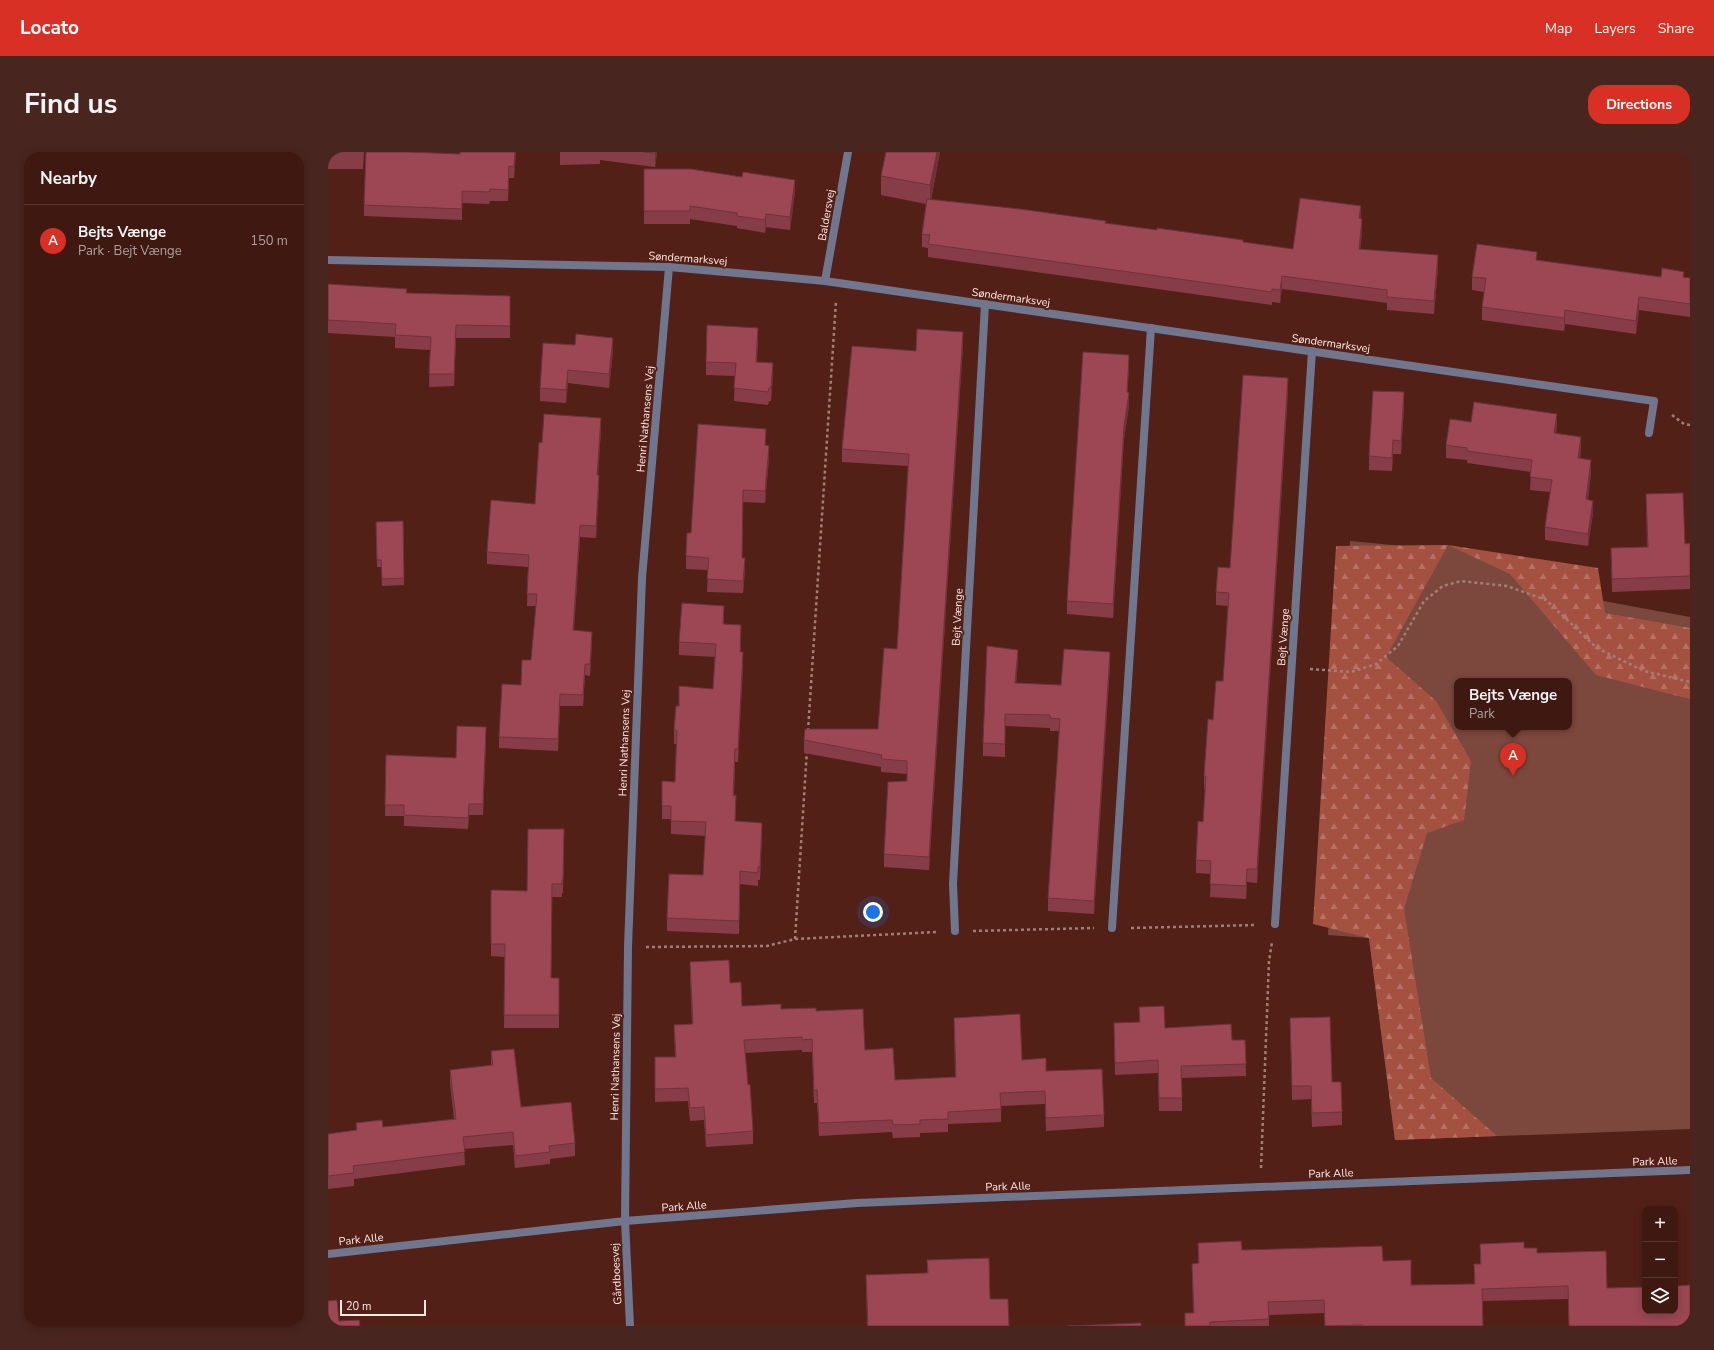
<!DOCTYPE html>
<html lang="en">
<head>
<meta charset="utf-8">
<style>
	:root { --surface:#3e1811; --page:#49251f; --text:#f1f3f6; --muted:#ada09f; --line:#573731; --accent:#d93025 }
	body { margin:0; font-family:"Nunito Sans",sans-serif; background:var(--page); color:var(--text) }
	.controls { position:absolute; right:12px; bottom:12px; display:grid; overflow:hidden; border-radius:8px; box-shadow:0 2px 10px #0003 }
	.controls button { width:36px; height:36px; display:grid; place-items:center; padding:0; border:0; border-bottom:1px solid var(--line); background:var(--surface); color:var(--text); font:20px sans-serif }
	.scale { position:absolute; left:12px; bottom:10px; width:86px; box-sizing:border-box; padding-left:4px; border:2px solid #fee9e5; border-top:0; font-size:11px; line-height:14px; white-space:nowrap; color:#fee9e5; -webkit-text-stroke:3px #532017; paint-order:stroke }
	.you { position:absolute; left:545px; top:760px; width:14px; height:14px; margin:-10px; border:3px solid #fff; border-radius:50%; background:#1a73e8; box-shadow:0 0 0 6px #1a73e833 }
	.badge { display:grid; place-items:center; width:26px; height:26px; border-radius:50%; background:var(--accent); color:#fff; font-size:13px; font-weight:700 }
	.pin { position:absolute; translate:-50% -33px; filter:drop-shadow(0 1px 2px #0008) }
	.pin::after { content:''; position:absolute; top:21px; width:14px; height:12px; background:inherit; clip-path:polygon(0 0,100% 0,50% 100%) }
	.popup { position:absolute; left:1126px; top:526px; width:118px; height:52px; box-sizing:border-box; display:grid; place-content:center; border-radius:8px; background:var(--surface); filter:drop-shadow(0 1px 3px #0005); font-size:13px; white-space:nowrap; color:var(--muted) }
	.popup b { font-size:15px; color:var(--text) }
	.popup::after { content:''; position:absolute; left:50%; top:100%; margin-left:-8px; border:8px solid transparent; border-top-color:var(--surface) }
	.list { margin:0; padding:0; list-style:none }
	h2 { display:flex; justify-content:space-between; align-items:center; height:52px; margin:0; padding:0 16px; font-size:17px }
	h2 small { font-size:13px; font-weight:400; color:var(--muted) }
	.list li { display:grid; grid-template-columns:26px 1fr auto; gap:12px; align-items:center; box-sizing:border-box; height:72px; padding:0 16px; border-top:1px solid var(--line) }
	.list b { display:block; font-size:15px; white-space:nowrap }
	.list p { margin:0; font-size:13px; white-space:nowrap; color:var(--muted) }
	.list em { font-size:13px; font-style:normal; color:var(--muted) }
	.icon { flex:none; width:22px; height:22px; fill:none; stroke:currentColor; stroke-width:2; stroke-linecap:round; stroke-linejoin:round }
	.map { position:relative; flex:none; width:1362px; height:1174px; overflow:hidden; border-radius:16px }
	header { display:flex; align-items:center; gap:24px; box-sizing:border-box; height:56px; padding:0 20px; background:var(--accent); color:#fff }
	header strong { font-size:19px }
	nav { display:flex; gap:22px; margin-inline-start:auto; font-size:14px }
	.intro { display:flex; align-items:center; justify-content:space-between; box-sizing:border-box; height:96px; padding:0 24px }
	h1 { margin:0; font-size:28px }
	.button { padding:10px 18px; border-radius:16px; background:var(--accent); color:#fff; font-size:14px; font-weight:700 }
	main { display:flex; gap:24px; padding:0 24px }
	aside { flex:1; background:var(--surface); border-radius:16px; box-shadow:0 2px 10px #0003 }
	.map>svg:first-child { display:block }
	.green { fill:#7c483d; fill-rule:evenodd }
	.forest { fill:url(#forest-firs) }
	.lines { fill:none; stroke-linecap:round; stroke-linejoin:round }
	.path { stroke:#a37e78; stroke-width:2.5; stroke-dasharray:3 3; stroke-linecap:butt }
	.minor { stroke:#70768d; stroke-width:8 }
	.tertiary { stroke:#70768d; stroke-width:8 }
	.wall { fill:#873d48 }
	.shaded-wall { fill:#6e323b }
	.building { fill:#9d4754; stroke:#6e323b }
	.labels { text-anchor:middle; stroke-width:4; stroke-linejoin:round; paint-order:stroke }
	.street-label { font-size:11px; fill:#fee9e5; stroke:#532017 }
</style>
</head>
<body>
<header>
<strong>Locato</strong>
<nav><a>Map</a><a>Layers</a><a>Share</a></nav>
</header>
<div class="intro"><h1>Find us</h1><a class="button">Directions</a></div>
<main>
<aside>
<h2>Nearby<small></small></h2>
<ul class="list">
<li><span class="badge">A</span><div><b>Bejts Vænge</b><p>Park · Bejt Vænge</p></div><em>150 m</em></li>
</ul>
</aside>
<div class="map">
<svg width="1362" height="1174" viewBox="0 0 1362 1174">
	<defs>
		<pattern id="forest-firs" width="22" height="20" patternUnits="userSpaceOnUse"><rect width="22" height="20" fill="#a55141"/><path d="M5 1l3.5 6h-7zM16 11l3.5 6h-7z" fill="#b77265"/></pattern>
	</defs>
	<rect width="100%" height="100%" fill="#532017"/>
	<!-- green -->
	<path class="green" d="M1022,389L1117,398L1120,393L1270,448L1362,465V977L1067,988L1041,786L1000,783ZM1129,529H1241V575H1129Z"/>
	<!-- forest -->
	<path class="forest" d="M1120,393L1270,416L1277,461L1362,476V547L1268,523L1182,422L1120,393L1058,505L1108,549L1143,609L1136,668L1099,681L1076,757L1103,926L1169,984L1067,988L1041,786L985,772L1008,394Z"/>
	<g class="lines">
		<!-- path -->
		<g class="path">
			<path d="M1344,263L1356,272L1362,273"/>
			<path d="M982,517L1023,520L1048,512L1070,494L1096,449L1115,434L1133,429L1179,434L1218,448L1269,496L1316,519L1362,530"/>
			<path d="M480,579L508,149"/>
			<path d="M803,776L928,773"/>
			<path d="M645,779L766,776"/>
			<path d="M467,787L479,598"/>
			<path d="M318,795L439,794L467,787L608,780"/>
			<path d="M933,1016L941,809L944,790"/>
		</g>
		<!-- minor -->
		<g class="minor">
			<path d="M0,108L341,115L497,129L1326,249L1321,281"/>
			<path d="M497,129L520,0"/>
			<path d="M947,772L984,199"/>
			<path d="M784,776L823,176"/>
			<path d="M627,779L625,732L657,152"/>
			<path d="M302,1174L297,1069L300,795L314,426L341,115"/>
		</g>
		<!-- tertiary -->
		<path class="tertiary" d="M0,1102L297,1069L529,1051L1362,1018"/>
	</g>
	<!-- wall -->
	<g class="wall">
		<path d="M0,0H36L35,17H0Z"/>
		<path d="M132,0H188L186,26H181L180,49H162L161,52L134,51V68L36,64V53L132,2Z"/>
		<path d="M232,0H329L327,15L272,8V12L232,13Z"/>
		<path d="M558,0H612L603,48L965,97L1033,67L1034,80L1032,97L1110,116L1106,162L1059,158V151L954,137L952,151L944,150V153L600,105V96L594,95V82L598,52L553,43V24Z"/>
		<path d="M316,17L467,40L462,78L438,75L437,81L409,76V74L362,67V72H316Z"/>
		<path d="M1209,108L1333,125L1356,126H1362V165L1311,158L1308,182L1237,172L1236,179L1154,168V155L1156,140L1144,138V125Z"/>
		<path d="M0,132L79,141L182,144V186H128L126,234L101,235L102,198L67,196V185L0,181Z"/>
		<path d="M430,189L429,210L445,224L443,249H441L440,253L406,249L407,224L378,223V210Z"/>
		<path d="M247,193L285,199L281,236L240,231L238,251L212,249V236Z"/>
		<path d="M635,193L601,718L556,715V702L579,629V622L553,620V615L476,601V588L550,577L569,497L580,314L514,310V297L588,199Z"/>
		<path d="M801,216L799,240L801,254L796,287L785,466L739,462V449Z"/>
		<path d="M960,239L929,731L919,730L918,747L882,745L883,722L868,721V708L875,670L877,637H876V624L895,529L900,454L888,453V440L902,416Z"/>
		<path d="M1076,254L1073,302H1065L1064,319L1041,318V304Z"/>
		<path d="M1143,270L1229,275L1228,281L1253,298L1252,307L1263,321L1260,348L1265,361L1260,394L1217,388V375L1222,340L1202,338L1203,320L1139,311V308L1118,306V293Z"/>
		<path d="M273,278L270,323L271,335L268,386L252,385L246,478L264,491L262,524L257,523L255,554H232L230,599L171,596V585L193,533L203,508L208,454H199L200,415L159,412V400L207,352L214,291Z"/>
		<path d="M438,290L437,293L441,306L437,351L415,350L414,406L417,419L415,441L379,440L380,418L358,417V404L363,381Z"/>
		<path d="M1318,342L1357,392L1362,391V437L1284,440L1283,396L1319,395Z"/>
		<path d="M75,369L76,433L54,434L53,415H49L48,370Z"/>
		<path d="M396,467V472L413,486V500L415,513L410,610H407L406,644L408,657L407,669L434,684L432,728H430V734L412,732L411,782L339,779V766L375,723L378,684L343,682V667H334V654L347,630L348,592H346V578L351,554L385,537L387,505L351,503V490Z"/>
		<path d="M690,510L688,531L733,533L782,513L766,762L720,759V746L731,579H722V576L677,574V605L655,604V591Z"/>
		<path d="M158,586L155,663H141L140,677L76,674V664H57L58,603L128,606Z"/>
		<path d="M236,677L235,741H234V745H224L223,826H231V876H176L177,805L163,804V738L199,739Z"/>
		<path d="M362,810L402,831L414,854L453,857L488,859L537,898L567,928L627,925L626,866L694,908L718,919L776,963V975L718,979L717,952L673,954V970L620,972V980L592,981V985L565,986L564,980L491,984L489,951H486L484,900H474V898L417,901L420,933L425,979V992L378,995L376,968L362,969L360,949L327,950V905H347L346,873L364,872L362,823Z"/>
		<path d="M811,855L837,876L904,888H917L918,924L854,926V959H831L830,921L787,923L786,871L811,870Z"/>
		<path d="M962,866L1004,930L1014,960V973L984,975L983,947L964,948Z"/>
		<path d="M163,899L193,955L247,991V1004L222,1007V1012L187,1016L185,993L136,997L137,1013L26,1027V1034L0,1037V982L28,978V971L55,975L126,967L122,931V918L163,913Z"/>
		<path d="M870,1091L914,1098L1055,1109L1083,1133L1146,1132V1112H1152V1092L1196,1096L1209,1101L1279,1136L1362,1174H1241L1240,1147L1154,1149L1155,1174H997L996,1161L941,1163V1174H857V1161H865L864,1112L870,1111Z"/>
		<path d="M599,1108L662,1147L681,1174H539L538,1123L599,1121Z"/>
	</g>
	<!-- shaded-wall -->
	<g class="shaded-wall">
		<path d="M187,0H188L186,26V15Z"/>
		<path d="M327,0H329L327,15Z"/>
		<path d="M609,0H612L602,53V33Z"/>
		<path d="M467,28V40L462,78V65Z"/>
		<path d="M1033,54V67L1031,66Z"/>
		<path d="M438,62V75L437,81V68Z"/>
		<path d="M1034,67V80L1031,110V97Z"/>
		<path d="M1110,103V116L1106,162V149Z"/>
		<path d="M954,124V137L952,151V138Z"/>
		<path d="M1311,145V158L1308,182V169Z"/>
		<path d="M1237,158V172L1236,179V166Z"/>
		<path d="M128,173V186L126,234V222Z"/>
		<path d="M635,180V193L601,718V705Z"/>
		<path d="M285,186V199L281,236V222Z"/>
		<path d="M801,203V216L799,254V240Z"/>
		<path d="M445,211V224L443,249V235Z"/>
		<path d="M240,218V231L238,251V238Z"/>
		<path d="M960,226V239L929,731V717Z"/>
		<path d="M1076,240V254L1073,302V289Z"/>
		<path d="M801,241V254L796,287L785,466V452L796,274Z"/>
		<path d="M1229,262V275L1226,294V281Z"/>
		<path d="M273,266V278L269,335V323Z"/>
		<path d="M1253,285V298L1250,319V306Z"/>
		<path d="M1065,288V302L1064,319V306Z"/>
		<path d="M441,294V306L437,351V339Z"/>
		<path d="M1263,308V321L1258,360V347Z"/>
		<path d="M271,323V335L268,386V374Z"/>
		<path d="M1265,349V361L1260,394V382Z"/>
		<path d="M252,373V385L245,490V478Z"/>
		<path d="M417,406V419L415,441V429Z"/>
		<path d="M396,454V467L395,485V472Z"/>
		<path d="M413,473V486L412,513V500Z"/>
		<path d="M264,480V491L262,524V512Z"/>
		<path d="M690,498V510L687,543V531Z"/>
		<path d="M415,500V513L410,610V597Z"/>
		<path d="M782,500V513L766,762V749Z"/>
		<path d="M257,512V523L255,554V543Z"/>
		<path d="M232,542V554L230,599V587Z"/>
		<path d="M158,575V586L155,663V652Z"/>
		<path d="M434,671V684L432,728V715Z"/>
		<path d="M919,717V730L918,747V734Z"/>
	</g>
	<!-- building -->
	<g class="building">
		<path d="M38,0H79L132,2V0H187L186,15L181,14L180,38L162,37L161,40L134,39V57L36,53Z"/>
		<path d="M316,0H327V1Z"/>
		<path d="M558,0H609L602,33L553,24Z"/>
		<path d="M316,17H363L414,25L415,20L467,28L462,65L438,62L437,68L409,64V61L362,54V59H316Z"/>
		<path d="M972,46L1033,54L1031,66L1034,67L1031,97L1110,103L1106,149L1059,145V138L954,124L952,138L944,137V140L600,92L602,83L594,82L599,47L692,57L778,69L777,71L829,78V76L915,88V90L965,97Z"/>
		<path d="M1149,92L1209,100L1208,108L1333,125L1334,116L1356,120L1355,125L1362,126V152L1311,145L1308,169L1237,158L1236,166L1154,155L1158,126L1144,125Z"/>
		<path d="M0,132L79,137L78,141L182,144V174L128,173L126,222H101L103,185L67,183L68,172L0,168Z"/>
		<path d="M379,173L430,176L428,210L445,211L443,235L441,236L440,240L406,236L408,211L378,210Z"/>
		<path d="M589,177L635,180L601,705L556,702L560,630L579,629V609L553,607L554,603L476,588L477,577H550L556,496L569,497L581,302L514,297L524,194L588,199Z"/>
		<path d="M248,182L285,186L281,222L240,218L238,238L212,236L215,191L247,193Z"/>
		<path d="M755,200L801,203L799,240L801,241L796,274L785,452L739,449Z"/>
		<path d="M915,223L960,226L929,717H919L918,734L882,732L883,709L868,708L870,669L875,670L878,624H876L880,567L885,568L888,529H895L901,441L888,440L890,415L902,416Z"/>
		<path d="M1045,239L1076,240L1073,289L1065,288L1064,306L1041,304Z"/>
		<path d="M1146,250L1229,262L1226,281L1253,285L1250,306L1263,308L1258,347L1265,349L1260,382L1217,375L1224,328L1202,325L1204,308L1139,299V296L1118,293L1122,267L1143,270Z"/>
		<path d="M216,262L273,266L269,323H271L268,374L252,373L245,478L264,480L262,512H257L255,543L232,542L230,587L171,585L174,532L193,533L194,508H203L209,442H199L201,403L159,400L163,348L207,352L211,290L214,291Z"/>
		<path d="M370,272L438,277L437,293L441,294L437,339L415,338L414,406H417L415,429L379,427L381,406L358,404L359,381H363Z"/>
		<path d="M1355,341L1357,392L1362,391V424L1284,427L1283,396L1320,395L1318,342Z"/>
		<path d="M75,369L76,426L54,427L53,408H49L48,370Z"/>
		<path d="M354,451L396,454L395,472L413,473L412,500H415L410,597H407L405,644L408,643L407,669L434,671L432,715H430V721L412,719L411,769L339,766L341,722L375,723L378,670L343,669V654H334V629L347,630L349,579L346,578L348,554H351V534L385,537L388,492L351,490Z"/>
		<path d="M659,494L690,498L687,531L733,533L736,497L782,500L766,749L720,746L732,567L722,566V563L677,562V592L655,591Z"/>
		<path d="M129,574L158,575L155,652H141L140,666L76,663V653H57L58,603L128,606Z"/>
		<path d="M200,677H236L235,728H234V732H224L223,826H231V863H176L177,792H163V738L199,739Z"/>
		<path d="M401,808L402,831L413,830L414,854L453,852V857L488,856V859L535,857L537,898L565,896L567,928L628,925L626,866L692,862L694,908L718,906V919L774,917L776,963L718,966L717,939L672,941L673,957L620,960V967L592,968V972L565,973L564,968L491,971L489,938H486L484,887L474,888V885L416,888L420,933L422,932L425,979L378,983L376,955L362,956L360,936L327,937V905H348L346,873L365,872L362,810Z"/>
		<path d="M836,854L837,876L903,872L904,888H917L918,912L853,914L854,946H831L830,908L787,911L786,871L812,870L811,855Z"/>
		<path d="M1002,865L1004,930H1013L1014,960L984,961L983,934H964L962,866Z"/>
		<path d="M186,897L193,955L243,950L247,991L221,994L222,1000L187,1004L185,980L135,985L137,1000L25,1014L26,1021L0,1024V982L29,978L28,971L54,968L55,975L128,967L122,918L165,913L163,899Z"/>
		<path d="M913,1089L914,1098L1054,1094L1055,1109L1083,1108V1133L1147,1132L1146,1112H1153L1152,1092L1196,1090V1096H1209V1101L1278,1099L1279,1136L1317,1135V1159H1347V1134L1362,1133V1174H1241L1240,1134L1154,1137L1155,1174H1035V1173L997,1174L996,1148L940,1150L941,1167L882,1170V1174H857V1161H866L864,1112L871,1111L870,1091Z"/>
		<path d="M661,1106L662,1147H680L681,1174H540L538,1123L600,1121L599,1108Z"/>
		<path d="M9,1148L11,1169L31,1168L32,1174H0V1149Z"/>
		<path d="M813,1171V1174H739Z"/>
	</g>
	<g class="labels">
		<!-- street labels -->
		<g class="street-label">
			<text transform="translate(498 63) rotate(-80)" y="4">Baldersvej</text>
			<text transform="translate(360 106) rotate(4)" y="4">Søndermarksvej</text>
			<text transform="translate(683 145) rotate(8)" y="4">Søndermarksvej</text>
			<text transform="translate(1003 191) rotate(8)" y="4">Søndermarksvej</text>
			<text transform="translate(317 267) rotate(-85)" y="4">Henri Nathansens Vej</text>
			<text transform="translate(629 465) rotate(-87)" y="4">Bejt Vænge</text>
			<text transform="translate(955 485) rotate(-86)" y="4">Bejt Vænge</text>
			<text transform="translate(296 591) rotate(-88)" y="4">Henri Nathansens Vej</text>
			<text transform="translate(287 915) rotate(-89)" y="4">Henri Nathansens Vej</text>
			<text transform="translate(1327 1009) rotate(-2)" y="4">Park Alle</text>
			<text transform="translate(1003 1021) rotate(-2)" y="4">Park Alle</text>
			<text transform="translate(680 1034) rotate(-2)" y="4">Park Alle</text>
			<text transform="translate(356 1054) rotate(-4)" y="4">Park Alle</text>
			<text transform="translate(33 1087) rotate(-6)" y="4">Park Alle</text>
			<text transform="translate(288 1122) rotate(-93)" y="4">Gårdboesvej</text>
		</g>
	</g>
</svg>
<div class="controls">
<button>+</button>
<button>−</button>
<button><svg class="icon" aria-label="layers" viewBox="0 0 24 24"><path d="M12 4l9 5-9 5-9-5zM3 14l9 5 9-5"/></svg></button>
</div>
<div class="scale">20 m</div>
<div class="you"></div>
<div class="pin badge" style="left:1185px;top:624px">A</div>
<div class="popup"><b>Bejts Vænge</b>Park</div>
</div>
</main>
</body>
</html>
